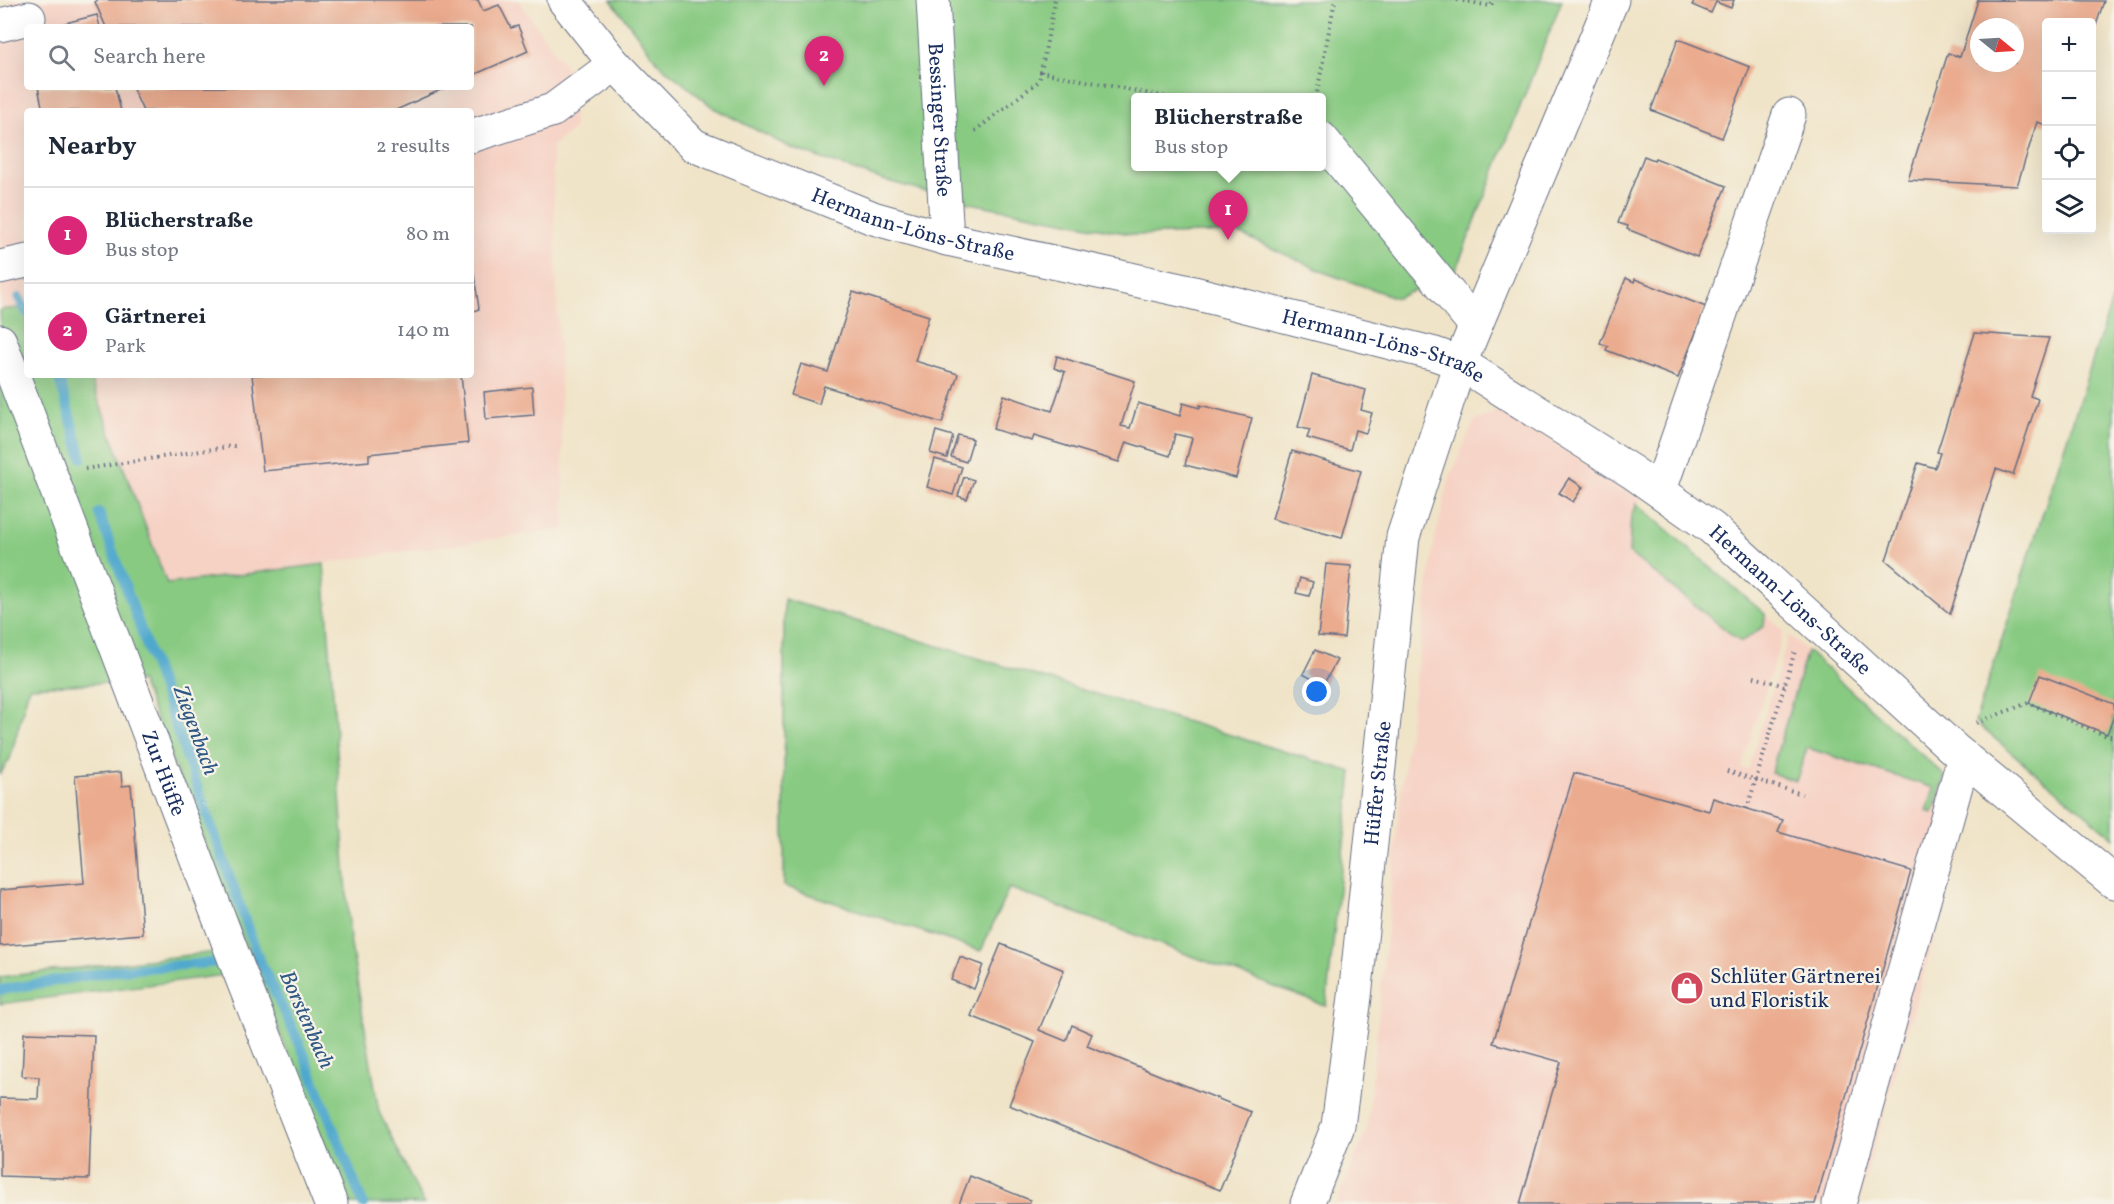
<!DOCTYPE html>
<html lang="en">
<head>
<meta charset="utf-8">
<style>
	:root { --surface:#fff; --page:#f2f2f3; --text:#1f2937; --muted:#747a83; --line:#e0e1e3; --accent:#db2777 }
	body { margin:0; font-family:Vollkorn,serif; background:var(--page); color:var(--text) }
	.controls { position:absolute; right:18px; top:18px; display:grid; overflow:hidden; border-radius:6px; box-shadow:0 6px 24px #0002 }
	.controls button { width:54px; height:54px; display:grid; place-items:center; padding:0; border:0; border-bottom:2px solid var(--line); background:var(--surface); color:var(--text); font:30px sans-serif }
	.compass { position:absolute; left:1970px; top:18px; width:54px; height:54px; border-radius:50%; background:var(--surface); box-shadow:0 6px 24px #0002; rotate:108deg }
	.you { position:absolute; left:1317px; top:692px; width:21px; height:21px; margin:-15px; border:4px solid #fff; border-radius:50%; background:#1a73e8; box-shadow:0 0 0 9px #1a73e833 }
	.badge { display:grid; place-items:center; width:39px; height:39px; border-radius:50%; background:var(--accent); color:#fff; font-size:20px; font-weight:700 }
	.pin { position:absolute; translate:-50% -50px; filter:drop-shadow(0 2px 3px #0008) }
	.pin::after { content:''; position:absolute; top:32px; width:21px; height:18px; background:inherit; clip-path:polygon(0 0,100% 0,50% 100%) }
	.popup { position:absolute; left:1131px; top:93px; width:195px; height:78px; box-sizing:border-box; display:grid; place-content:center; border-radius:6px; background:var(--surface); filter:drop-shadow(0 2px 4px #0005); font-size:20px; white-space:nowrap; color:var(--muted) }
	.popup b { font-size:22px; color:var(--text) }
	.popup::after { content:''; position:absolute; left:50%; top:100%; margin-left:-12px; border:12px solid transparent; border-top-color:var(--surface) }
	.list { margin:0; padding:0; list-style:none }
	h2 { display:flex; justify-content:space-between; align-items:center; height:78px; margin:0; padding:0 24px; font-size:26px }
	h2 small { font-size:20px; font-weight:400; color:var(--muted) }
	.list li { display:grid; grid-template-columns:39px 1fr auto; gap:18px; align-items:center; box-sizing:border-box; height:96px; padding:0 24px; border-top:2px solid var(--line) }
	.list b { display:block; font-size:22px; white-space:nowrap }
	.list p { margin:0; font-size:20px; white-space:nowrap; color:var(--muted) }
	.list em { font-size:20px; font-style:normal; color:var(--muted) }
	.icon { flex:none; width:33px; height:33px; fill:none; stroke:currentColor; stroke-width:2; stroke-linecap:round; stroke-linejoin:round }
	.map { position:relative; flex:none; width:2114px; height:1204px; overflow:hidden }
	.search { position:absolute; background:var(--surface); box-shadow:0 6px 24px #0002; left:24px; top:24px; width:450px; height:66px; display:flex; align-items:center; gap:15px; box-sizing:border-box; padding:0 21px; border-radius:6px; color:var(--muted); font-size:22px }
	.panel { position:absolute; background:var(--surface); box-shadow:0 6px 24px #0002; left:24px; top:108px; width:450px; height:270px; border-radius:6px }
	.map>svg:first-child { display:block }
	.built { fill:#f6d2c5; fill-rule:evenodd }
	.green { fill:#88ca82; stroke:#527c70; stroke-width:1.5; fill-rule:evenodd }
	.lines { fill:none; stroke-linecap:round; stroke-linejoin:round }
	.stream { stroke:#50a8cd; stroke-width:10 }
	.building { fill:#ebab8e; fill-rule:evenodd }
	.minor-casing { stroke:#666e83; stroke-width:35 }
	.path { stroke:#666e83; stroke-width:4; stroke-dasharray:1.5 4.5; stroke-linecap:butt }
	.minor { stroke:#fff; stroke-width:33 }
	.labels { text-anchor:middle; stroke-width:4.5; stroke-linejoin:round; paint-order:stroke }
	.street-label { font-size:21px; fill:#1b2f5e; stroke:#f7f3e8 }
	.poi-label { font-size:21px; fill:#1b2f5e; stroke:#f7f3e8; text-anchor:start }
	.water-label { font-size:22px; font-style:italic; fill:#2e5985; stroke:#f7f3e8 }
</style>
</head>
<body>
<div class="map">
<svg width="2114" height="1204" viewBox="0 0 2114 1204">
	<rect width="100%" height="100%" fill="#f7f3e8"/>
	<filter id="ink" filterUnits="userSpaceOnUse"><feTurbulence type="fractalNoise" baseFrequency=".0167" numOctaves="2"/><feDisplacementMap in="SourceGraphic" scale="12" xChannelSelector="R" yChannelSelector="G"/><feConvolveMatrix kernelMatrix="1 2 1 2 8 2 1 2 1" color-interpolation-filters="sRGB"/></filter>
	<filter id="wash" filterUnits="userSpaceOnUse"><feTurbulence type="fractalNoise" baseFrequency=".008" numOctaves="4" result="noise"/><feDisplacementMap in="SourceGraphic" scale="24" xChannelSelector="R" yChannelSelector="G"/><feGaussianBlur stdDeviation="1.35" result="paint"/><feColorMatrix in="noise" values="0 0 0 0 0 0 0 0 0 0 0 0 0 0 0 0 0 1.4 0 .05"/><feComposite in="paint" operator="in"/></filter>
	<g filter="url(#wash)">
		<rect width="100%" height="100%" fill="#f0e4c8"/>
		<!-- built -->
		<g class="built">
			<path d="M11,0H518L571,74L574,129L552,146L565,529L167,585L89,375H471V111H27V307L0,310V14L9,12ZM27,27H471V87H27Z"/>
			<path d="M1500,411L1520,419L1642,499L1637,504L1629,553L1740,642L1764,626L1765,614L1784,631L1741,768L1748,769L1789,635L1807,651L1771,773L1806,748L1934,788L1927,811L1941,790L1970,813L1858,1204H1336L1367,1128L1401,790L1435,538L1450,477L1474,421Z"/>
		</g>
		<!-- green -->
		<g class="green">
			<path d="M611,0H1562L1455,272L1397,298L1326,273L1236,232L1135,235L970,203L883,180L791,148L714,108L659,64ZM1135,98H1321V166H1135Z"/>
			<path d="M2114,294V838L1975,722Z"/>
			<path d="M27,307V375H89L167,584L324,564L350,939L379,1112L424,1204H347L141,681L29,687L10,759L0,774V310Z"/>
			<path d="M1637,504L1765,614L1764,626L1741,642L1629,553L1631,516Z"/>
			<path d="M784,599L1352,772L1326,1006L1009,888L981,951L784,886Z"/>
			<path d="M1807,651L1945,776L1933,813L1927,811L1934,788L1807,748L1796,781L1771,773Z"/>
			<path d="M224,951L233,974L0,1004V977Z"/>
		</g>
		<g class="lines">
			<!-- stream -->
			<g class="stream">
				<path d="M19,298L27,313"/>
				<path d="M58,375L82,458"/>
				<path d="M99,513L259,959"/>
				<path d="M0,990L120,970L259,959L302,1049L363,1204"/>
			</g>
		</g>
		<g id="blocks">
			<!-- building -->
			<g class="building">
				<path d="M98,0H478L483,11L499,5L511,28L518,26L528,51L471,76V27H106L95,2Z"/>
				<path d="M1695,0H1734L1731,8L1716,2L1711,13L1692,5Z"/>
				<path d="M1978,0L2104,1L2092,38V22H2046V125L2037,122L2017,186L1908,180L1948,53L1960,57ZM1979,27H2015V63H1979Z"/>
				<path d="M97,15L100,27H53V26Z"/>
				<path d="M1678,39L1750,67L1722,138L1651,110Z"/>
				<path d="M38,87H115L121,111H43Z"/>
				<path d="M132,87H447L394,111H143Z"/>
				<path d="M1644,156L1654,160L1655,158L1726,186L1697,257L1627,229L1628,226L1618,223Z"/>
				<path d="M471,253L479,309L471,312Z"/>
				<path d="M1626,278L1634,282L1635,279L1706,307L1678,378L1606,350L1608,346L1600,343Z"/>
				<path d="M853,292L929,316L915,361L958,374L942,423L824,386L819,404L791,395L801,364L828,372Z"/>
				<path d="M1975,333L2049,338L2030,396L2038,399L2013,475L1996,469L1950,614L1886,560L1918,463L1935,468L1940,453L1937,452Z"/>
				<path d="M1057,356L1135,381L1121,426L1130,428L1138,403L1180,416L1183,403L1200,408V405L1252,418L1236,478L1185,465L1192,438L1175,434L1170,456L1126,442L1119,462L1034,436L1032,441L993,429L1004,395L1052,411L1065,372L1054,368Z"/>
				<path d="M252,375H461L468,443L369,454V461L263,471Z"/>
				<path d="M1312,375L1366,390L1361,410L1372,413L1366,433L1355,430L1350,450L1307,438L1310,430L1298,427Z"/>
				<path d="M532,387L534,415L486,419L484,392Z"/>
				<path d="M936,431L953,436L947,458L930,453Z"/>
				<path d="M958,435L973,439L966,462L951,457Z"/>
				<path d="M1292,451L1361,471L1342,538L1272,519Z"/>
				<path d="M935,459L962,467L953,495L927,487Z"/>
				<path d="M964,477L974,480L967,499L958,496Z"/>
				<path d="M1569,478L1583,487L1573,502L1559,493Z"/>
				<path d="M1326,564L1351,566L1344,638L1318,636Z"/>
				<path d="M1300,578L1313,582L1309,596L1296,593Z"/>
				<path d="M1315,650L1337,660L1323,685L1303,674Z"/>
				<path d="M2040,675L2114,704V716L2107,734L2029,703Z"/>
				<path d="M121,772L122,786L131,785L143,934L0,946V890L84,883L75,776Z"/>
				<path d="M1574,773L1709,811L1713,798L1783,820L1778,832L1911,871L1815,1204H1520L1561,1062L1493,1043Z"/>
				<path d="M1001,944L1064,970L1039,1030L1066,1041L1072,1025L1092,1034L1087,1046L1251,1112L1220,1190L1009,1105L1035,1042L971,1016Z"/>
				<path d="M960,957L983,965L974,989L951,980Z"/>
				<path d="M24,1033L94,1035L89,1179L0,1176V1098L38,1099L39,1077L22,1076Z"/>
				<path d="M970,1176L1030,1200L1029,1204H959Z"/>
			</g>
		</g>
	</g>
	<g filter="url(#ink)">
		<use href="#blocks" fill-opacity="0" stroke="#666e83" stroke-width="1.5"/>
		<g class="lines">
			<!-- minor casing -->
			<g class="minor-casing">
				<g id="minor">
					<path id="s1" d="M564,0L615,64L693,145L873,218L947,239L1190,292L1435,354L1460,363L1632,472L1712,528L1954,749L2114,882"/>
					<path id="s2" d="M933,0L947,239"/>
					<path d="M0,25L29,18"/>
					<path d="M471,136L553,110L615,64"/>
					<path d="M1321,138L1475,325"/>
					<path d="M0,267L27,261"/>
					<path id="s3" d="M0,341L238,968L331,1204"/>
					<path d="M1660,490L1789,115"/>
					<path id="s4" d="M1307,1204L1338,1126L1355,997L1403,537L1460,363L1612,0"/>
					<path d="M1839,1204L1964,757"/>
				</g>
			</g>
			<!-- path -->
			<g class="path">
				<path d="M1055,0L1041,72L1171,98"/>
				<path d="M1457,0L1491,6L1493,0"/>
				<path d="M1316,98L1335,0"/>
				<path d="M975,131L1039,81L1041,72"/>
				<path d="M85,469L239,445"/>
				<path d="M1754,677L1785,686"/>
				<path d="M1976,723L2028,703L2107,736H2114"/>
				<path d="M1727,771L1802,794"/>
				<path d="M1747,809L1795,651"/>
			</g>
			<!-- minor -->
			<use href="#minor" class="minor"/>
		</g>
	</g>
	<!-- icons -->
	<defs>
		<g id="shop-disc" transform="scale(1.725)"><circle r="9.5" fill="#d1495b" stroke="#f7f3e8"/><path d="M-5-2.5h2.3a2.7 3.5 0 0 1 5.4 0H5L5.5 6h-11ZM-1.5-2.5h3a1.5 2.3 0 0 0-3 0Z" fill="#fff"/></g>
	</defs>
	<g fill-rule="evenodd">
		<use href="#shop-disc" x="1687" y="988"/>
	</g>
	<g class="labels">
		<!-- street labels -->
		<g class="street-label">
			<text dy="7" stroke="none"><textPath href="#s2" startOffset="120">Bessinger Straße</textPath></text>
			<text dy="7" stroke="none"><textPath href="#s1" startOffset="429">Hermann-Löns-Straße</textPath></text>
			<text dy="7" stroke="none"><textPath href="#s1" startOffset="915">Hermann-Löns-Straße</textPath></text>
			<text dy="7" stroke="none"><textPath href="#s1" startOffset="1401">Hermann-Löns-Straße</textPath></text>
			<text dy="7" stroke="none"><textPath href="#s3" startOffset="462">Zur Hüffe</textPath></text>
			<text dy="7" stroke="none"><textPath href="#s4" startOffset="429">Hüffer Straße</textPath></text>
		</g>
		<!-- poi labels -->
		<g class="poi-label">
			<text x="1710" y="983">Schlüter Gärtnerei<tspan x="1710" dy="24">und Floristik</tspan></text>
		</g>
		<!-- water labels -->
		<g class="water-label">
			<text transform="translate(197 730) rotate(70)" y="8">Ziegenbach</text>
			<text transform="translate(308 1019) rotate(66)" y="8">Borstenbach</text>
		</g>
	</g>
</svg>
<div class="controls">
<button>+</button>
<button>−</button>
<button><svg class="icon" aria-label="locate" viewBox="0 0 24 24"><circle cx="12" cy="12" r="6"/><path d="M12 2v4M12 18v4M2 12h4M18 12h4"/></svg></button>
<button><svg class="icon" aria-label="layers" viewBox="0 0 24 24"><path d="M12 4l9 5-9 5-9-5zM3 14l9 5 9-5"/></svg></button>
</div>
<svg class="compass" viewBox="-18 -18 36 36"><path d="M0-13l5 13h-10z" fill="#e53935"/><path d="M0 13l5-13h-10z" fill="#747a83"/></svg>
<div class="you"></div>
<div class="pin badge" style="left:1228px;top:240px">1</div>
<div class="popup"><b>Blücherstraße</b>Bus stop</div>
<div class="pin badge" style="left:824px;top:86px">2</div>
<div class="search"><svg class="icon" aria-label="search" viewBox="0 0 24 24"><circle cx="10" cy="10" r="6"/><path d="M15 15l6 6"/></svg>Search here</div>
<section class="panel">
<h2>Nearby<small>2 results</small></h2>
<ul class="list">
<li><span class="badge">1</span><div><b>Blücherstraße</b><p>Bus stop</p></div><em>80 m</em></li>
<li><span class="badge">2</span><div><b>Gärtnerei</b><p>Park</p></div><em>140 m</em></li>
</ul>
</section>
</div>
</body>
</html>
